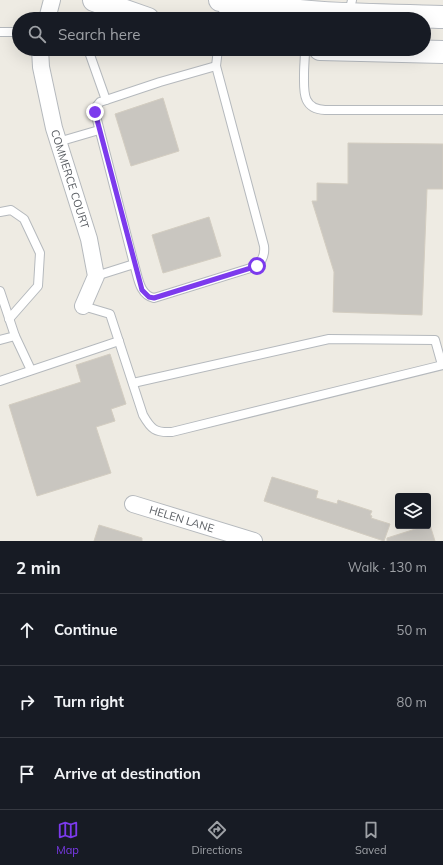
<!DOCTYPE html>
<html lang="en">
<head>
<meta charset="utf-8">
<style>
	:root { --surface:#171b24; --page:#242831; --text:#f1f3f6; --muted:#9ea1a6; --line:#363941; --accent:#7c3aed }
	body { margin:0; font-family:Mulish,sans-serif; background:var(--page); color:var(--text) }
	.controls { position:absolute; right:12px; bottom:12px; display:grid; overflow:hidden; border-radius:4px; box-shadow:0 4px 16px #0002 }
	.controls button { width:36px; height:36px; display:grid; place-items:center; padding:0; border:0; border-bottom:1px solid var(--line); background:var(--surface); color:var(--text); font:20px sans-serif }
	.stop { position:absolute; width:12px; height:12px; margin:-9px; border:3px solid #7c3aed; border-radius:50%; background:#fff }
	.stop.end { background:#7c3aed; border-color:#fff; box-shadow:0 1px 4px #0008 }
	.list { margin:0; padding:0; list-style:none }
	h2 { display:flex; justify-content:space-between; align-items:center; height:52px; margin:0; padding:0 16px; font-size:17px }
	h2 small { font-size:13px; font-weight:400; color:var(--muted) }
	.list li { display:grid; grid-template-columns:26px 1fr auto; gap:12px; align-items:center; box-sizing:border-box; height:72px; padding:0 16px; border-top:1px solid var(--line) }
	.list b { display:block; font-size:15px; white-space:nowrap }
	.list em { font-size:13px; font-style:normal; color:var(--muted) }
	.icon { flex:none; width:22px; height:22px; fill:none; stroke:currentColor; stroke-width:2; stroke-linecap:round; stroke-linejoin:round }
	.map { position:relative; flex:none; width:443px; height:541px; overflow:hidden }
	.search { position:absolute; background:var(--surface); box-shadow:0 4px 16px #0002; left:12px; right:12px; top:12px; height:44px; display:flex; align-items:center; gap:10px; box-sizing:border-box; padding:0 14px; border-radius:22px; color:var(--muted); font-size:15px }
	.sheet { height:268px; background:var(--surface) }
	nav { display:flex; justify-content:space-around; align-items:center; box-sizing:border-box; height:56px; border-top:1px solid var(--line); background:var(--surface); font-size:11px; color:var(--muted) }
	nav a { display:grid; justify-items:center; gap:2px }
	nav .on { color:var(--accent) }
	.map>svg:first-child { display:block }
	.building { fill:#c9c6c0; stroke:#d3cdc1 }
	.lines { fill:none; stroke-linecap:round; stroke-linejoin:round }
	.lane-casing { stroke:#b5b9bd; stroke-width:10 }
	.street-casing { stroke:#b5b9bd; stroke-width:18 }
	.secondary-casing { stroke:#b6babf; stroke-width:24 }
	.lane { stroke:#fff; stroke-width:8 }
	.street { stroke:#fff; stroke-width:16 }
	.secondary { stroke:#fff; stroke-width:22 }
	.route { stroke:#7c3aed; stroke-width:5 }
	.labels { text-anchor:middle; stroke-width:3; stroke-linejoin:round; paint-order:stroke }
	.street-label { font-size:11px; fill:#5b5f64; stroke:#fff }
</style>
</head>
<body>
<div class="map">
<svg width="443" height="541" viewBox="0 0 443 541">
	<rect width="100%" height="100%" fill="#eeebe3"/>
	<!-- building -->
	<g class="building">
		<path d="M163,98L179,151L131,166L115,114Z"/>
		<path d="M348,143L443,144V189H427L422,315L333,312L334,272L312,201H317V183L348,184Z"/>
		<path d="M209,217L221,256L163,273L152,235Z"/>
		<path d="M110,354L126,404L111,409L115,421L96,427L111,473L37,496L9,405L81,382L76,365Z"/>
		<path d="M272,477L318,491L316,498L337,504L338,500L372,511L370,515L372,516L371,518L390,524L384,541L264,501Z"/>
		<path d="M99,525L142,538V541H94Z"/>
		<path d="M428,525H430L435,541H387V538Z"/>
	</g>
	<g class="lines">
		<!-- lane casing -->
		<g class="lane-casing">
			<g id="lane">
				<path d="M349,13L352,0"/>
				<path d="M222,19L225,2"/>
				<path d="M0,32H19"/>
				<path d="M87,49L89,52L106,100"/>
				<path d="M305,49C305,58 304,66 304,75C304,91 302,109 325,110H443"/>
				<path d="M58,142L99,130"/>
				<path d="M0,212L11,210L24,219L40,253L38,286L9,319"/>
				<path d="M134,264C138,276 139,295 154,298L257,266C263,260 265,254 264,246L216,66L218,49"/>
				<path d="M96,276L134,264L95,112V108L100,102L160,82L216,66"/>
				<path d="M0,291L15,336L31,370"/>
				<path d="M83,306L110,314L143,415C151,429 155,433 172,432L443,365"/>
				<path d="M0,340L15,336"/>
				<path d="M0,381L119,341"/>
				<path d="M133,383L329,339L435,340L442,365"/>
			</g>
		</g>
		<!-- street casing -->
		<g class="street-casing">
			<g id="street">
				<path d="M47,19L52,0"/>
				<path id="s1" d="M40,49L41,67L54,128L89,239L96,276L83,306"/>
				<path id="s2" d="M133,504L254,541"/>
			</g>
		</g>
		<!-- secondary casing -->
		<g class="secondary-casing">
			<g id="secondary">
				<path d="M94,0L148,19"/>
				<path d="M220,0C246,5 272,9 299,11C347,16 395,15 443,17"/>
				<path d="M320,49L443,52"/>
			</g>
		</g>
		<!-- lane -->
		<use href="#lane" class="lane"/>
		<!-- street -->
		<use href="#street" class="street"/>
		<!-- secondary -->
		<use href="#secondary" class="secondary"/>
	</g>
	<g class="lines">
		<!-- route -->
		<path class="route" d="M95,112L142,290L149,297L154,298L257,266"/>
	</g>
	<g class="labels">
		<!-- street labels -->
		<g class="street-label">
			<text dy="4" stroke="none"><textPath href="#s1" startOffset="134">COMMERCE COURT</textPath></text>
			<text dy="4" stroke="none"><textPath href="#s2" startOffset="51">HELEN LANE</textPath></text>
		</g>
	</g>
</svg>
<div class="controls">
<button><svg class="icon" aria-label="layers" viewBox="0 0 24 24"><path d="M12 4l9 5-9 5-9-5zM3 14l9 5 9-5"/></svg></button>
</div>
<div class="stop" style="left:257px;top:266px"></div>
<div class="stop end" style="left:95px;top:112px"></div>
<div class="search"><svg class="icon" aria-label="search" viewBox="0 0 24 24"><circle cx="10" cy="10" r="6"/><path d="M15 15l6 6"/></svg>Search here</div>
</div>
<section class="sheet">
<h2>2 min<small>Walk · 130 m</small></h2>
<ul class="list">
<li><svg class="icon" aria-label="ahead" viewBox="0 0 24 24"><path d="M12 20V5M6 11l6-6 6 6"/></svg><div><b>Continue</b></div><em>50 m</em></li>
<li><svg class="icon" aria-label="right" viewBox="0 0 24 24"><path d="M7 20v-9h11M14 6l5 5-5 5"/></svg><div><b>Turn right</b></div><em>80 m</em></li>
<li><svg class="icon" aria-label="arrive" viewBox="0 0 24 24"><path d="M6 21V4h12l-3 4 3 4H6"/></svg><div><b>Arrive at destination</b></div></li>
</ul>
</section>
<nav>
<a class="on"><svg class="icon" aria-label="map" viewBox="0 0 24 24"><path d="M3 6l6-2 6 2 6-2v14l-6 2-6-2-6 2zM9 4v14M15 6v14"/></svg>Map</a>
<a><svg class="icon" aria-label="directions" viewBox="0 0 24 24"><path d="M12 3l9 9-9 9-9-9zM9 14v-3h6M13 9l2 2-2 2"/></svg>Directions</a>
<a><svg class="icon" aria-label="saved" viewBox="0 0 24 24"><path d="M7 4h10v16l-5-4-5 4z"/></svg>Saved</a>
</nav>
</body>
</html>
